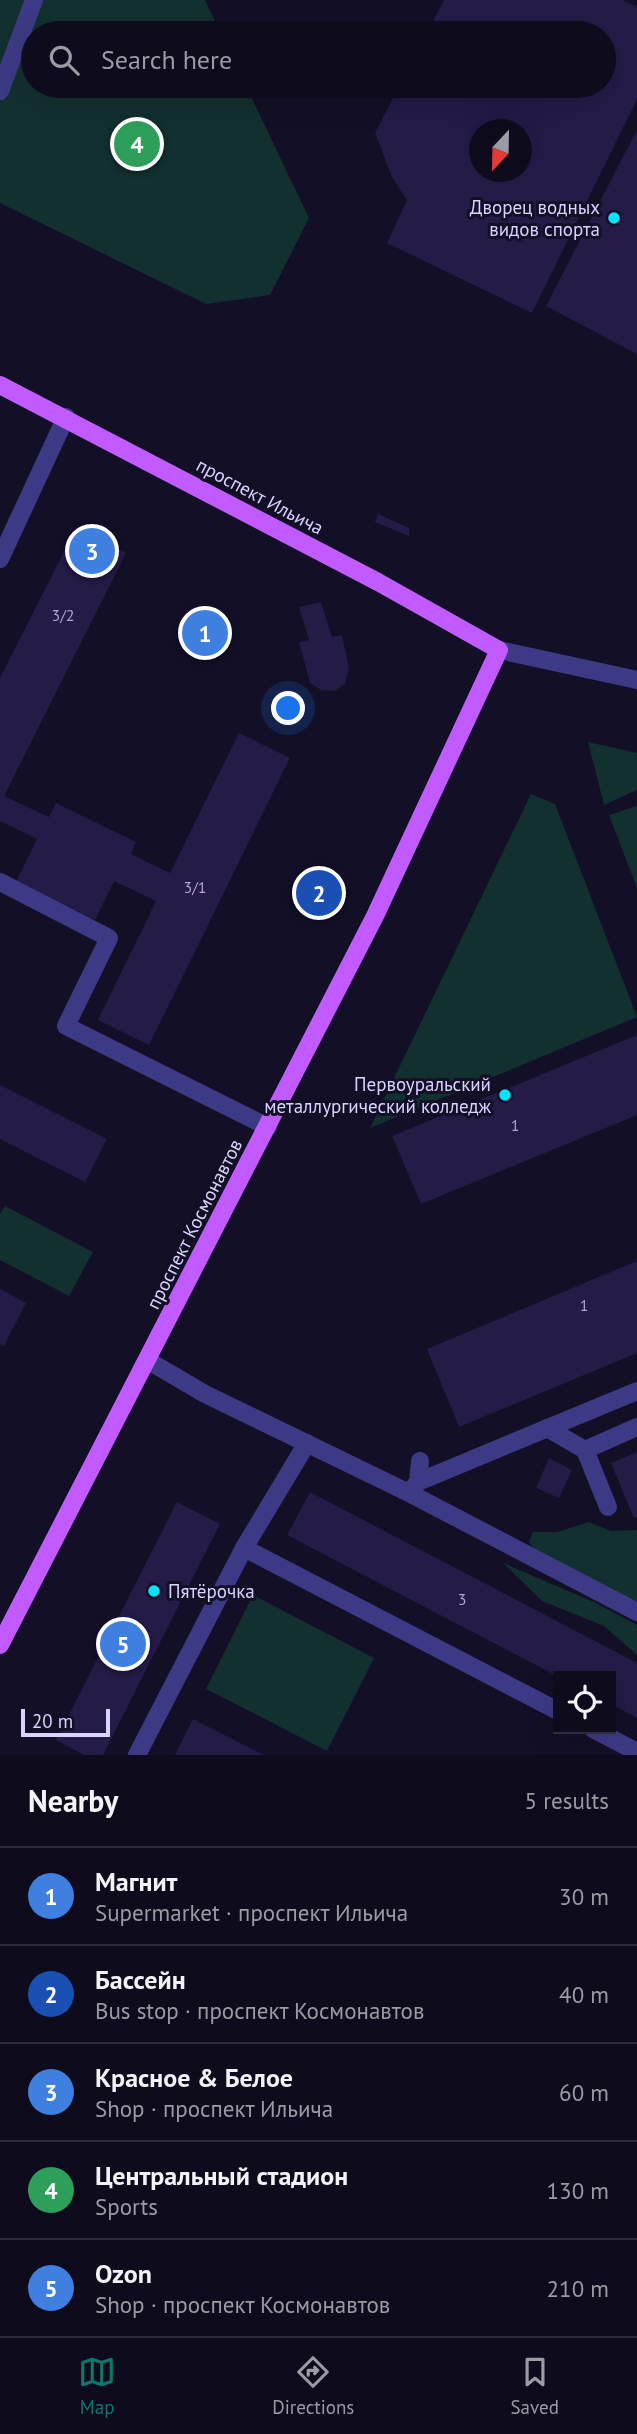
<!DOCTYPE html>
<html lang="en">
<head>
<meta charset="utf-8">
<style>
	:root { --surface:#0e0b1c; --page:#171425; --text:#f1f3f6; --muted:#9b9ba3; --line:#2e2b3b; --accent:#0f766e }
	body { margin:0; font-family:"PT Sans",sans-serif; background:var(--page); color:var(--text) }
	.controls { position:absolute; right:21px; bottom:21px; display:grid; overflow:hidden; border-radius:0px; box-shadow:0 7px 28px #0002 }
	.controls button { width:63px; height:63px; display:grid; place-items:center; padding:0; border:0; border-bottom:2px solid var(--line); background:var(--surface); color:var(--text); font:35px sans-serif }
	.compass { position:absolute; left:469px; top:119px; width:63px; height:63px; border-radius:50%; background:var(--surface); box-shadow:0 7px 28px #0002; rotate:202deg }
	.scale { position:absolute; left:21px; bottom:18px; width:89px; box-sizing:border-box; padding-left:7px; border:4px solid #d9d4ff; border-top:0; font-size:19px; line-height:24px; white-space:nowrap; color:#d9d4ff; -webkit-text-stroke:5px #130f26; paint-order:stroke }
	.you { position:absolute; left:289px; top:709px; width:24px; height:24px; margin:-18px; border:5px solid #fff; border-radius:50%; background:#1a73e8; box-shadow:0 0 0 10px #1a73e833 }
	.badge { display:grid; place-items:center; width:46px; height:46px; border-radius:50%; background:var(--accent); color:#fff; font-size:23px; font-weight:700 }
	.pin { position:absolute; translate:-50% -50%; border:4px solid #fff; box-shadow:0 2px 7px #0006 }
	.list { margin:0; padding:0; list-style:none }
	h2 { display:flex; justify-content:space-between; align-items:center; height:91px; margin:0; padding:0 28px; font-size:30px }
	h2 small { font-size:23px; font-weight:400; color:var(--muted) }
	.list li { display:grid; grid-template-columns:46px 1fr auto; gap:21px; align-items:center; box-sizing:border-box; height:98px; padding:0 28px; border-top:2px solid var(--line) }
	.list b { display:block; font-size:26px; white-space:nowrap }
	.list p { margin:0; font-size:23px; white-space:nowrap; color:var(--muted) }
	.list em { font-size:23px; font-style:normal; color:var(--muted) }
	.icon { flex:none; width:38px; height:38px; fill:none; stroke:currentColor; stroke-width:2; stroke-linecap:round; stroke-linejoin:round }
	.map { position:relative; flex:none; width:637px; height:1755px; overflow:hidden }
	.search { position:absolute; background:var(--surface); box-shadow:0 7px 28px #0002; left:21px; right:21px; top:21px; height:77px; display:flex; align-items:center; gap:18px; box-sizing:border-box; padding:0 24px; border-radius:38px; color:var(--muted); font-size:26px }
	.sheet { height:581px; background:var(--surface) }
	nav { display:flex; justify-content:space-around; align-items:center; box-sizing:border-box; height:98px; border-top:2px solid var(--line); background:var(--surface); font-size:19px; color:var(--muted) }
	nav a { display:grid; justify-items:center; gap:4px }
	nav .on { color:var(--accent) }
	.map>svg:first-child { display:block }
	.green { fill:#12302f }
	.building { fill:#241b47; fill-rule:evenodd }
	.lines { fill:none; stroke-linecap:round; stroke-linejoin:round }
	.minor { stroke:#3d3a85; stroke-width:18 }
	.major { stroke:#c25bff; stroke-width:18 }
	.poi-dot { fill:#00e5ff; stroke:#130f26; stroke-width:2.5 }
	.labels { text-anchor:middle; stroke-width:6; stroke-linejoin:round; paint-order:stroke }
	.number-label { font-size:16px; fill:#aca6d1 }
	.poi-label { font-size:19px; fill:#d9d4ff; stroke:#130f26; text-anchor:end }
	.street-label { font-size:19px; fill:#d9d4ff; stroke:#130f26 }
</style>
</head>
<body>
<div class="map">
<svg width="637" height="1755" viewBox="0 0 637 1755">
	<rect width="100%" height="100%" fill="#130f26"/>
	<!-- green -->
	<g class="green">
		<path d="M0,0H205L221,33H33V86H246L309,218L270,295L206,304L0,203Z"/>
		<path d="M588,742L637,753V790L604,805Z"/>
		<path d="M531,794L555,804L637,1017L370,1128Z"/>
		<path d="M637,806V888L609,815Z"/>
		<path d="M5,1206L93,1252L69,1296L0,1260V1214Z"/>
		<path d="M589,1522L611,1531L637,1530V1604L537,1552L529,1542L533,1532H557Z"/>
		<path d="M503,1563L594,1602L637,1625V1655L604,1626L542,1601Z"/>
		<path d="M253,1595L374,1658L327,1751L206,1689Z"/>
	</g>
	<!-- building -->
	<g class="building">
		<path d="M444,0H622L637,7V99L532,313L387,243L407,200L392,177L375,133L399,86H604V33H427ZM480,130H522V172H480Z"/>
		<path d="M637,130V354L546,306Z"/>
		<path d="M378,514L409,528V536L375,522Z"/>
		<path d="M76,528L126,553L4,796L49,817L56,803L136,842L131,854L170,873L239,733L290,758L149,1045L98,1020L156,901L114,881L95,920L16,882L37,839L0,821V678Z"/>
		<path d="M321,602L332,637L342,635L349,668L345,684L334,691L321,690L310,683L299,642L309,640L299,607Z"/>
		<path d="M637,1035V1115L421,1204L392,1136Z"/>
		<path d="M0,1085L107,1139L85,1182L0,1139Z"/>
		<path d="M637,1261V1353L459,1427L427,1349Z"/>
		<path d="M0,1289L26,1303L4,1346L0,1344Z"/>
		<path d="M637,1452V1517L634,1518L611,1463Z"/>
		<path d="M549,1458L572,1470L559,1498L536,1488Z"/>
		<path d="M310,1492L637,1663V1718L611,1704V1676H557L287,1535Z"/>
		<path d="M177,1502L220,1524L103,1755H84L56,1740Z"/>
		<path d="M193,1719L264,1755H175Z"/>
	</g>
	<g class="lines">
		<!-- minor -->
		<g class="minor">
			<path d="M0,91L34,0"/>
			<path d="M0,559L66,417"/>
			<path d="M499,650L637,680"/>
			<path d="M0,882L109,938L66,1026L268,1127"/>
			<path d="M147,1360L205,1394L409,1493L637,1612"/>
			<path d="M547,1428L585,1450L608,1507"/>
			<path d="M307,1443L244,1548L558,1711"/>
			<path d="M585,1450L637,1427"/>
			<path d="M418,1482L420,1461"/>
			<path d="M409,1493L418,1482L637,1391"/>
			<path d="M593,1729L637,1752"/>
			<path d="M137,1755L244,1548"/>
		</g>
		<!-- major -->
		<path class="major" d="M0,385L378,582L499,650L375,916L0,1645"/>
	</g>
	<!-- markers -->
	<g class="poi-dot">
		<circle cx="614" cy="218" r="7"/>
		<circle cx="505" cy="1095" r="7"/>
		<circle cx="154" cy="1591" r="7"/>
	</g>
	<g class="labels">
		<!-- number labels -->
		<g class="number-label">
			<text x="63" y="621">3/2</text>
			<text x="195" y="893">3/1</text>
			<text x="515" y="1131">1</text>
			<text x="584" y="1311">1</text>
			<text x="462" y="1605">3</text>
		</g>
		<!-- poi labels -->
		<g class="poi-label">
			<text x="600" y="214">Дворец водных<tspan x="600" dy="22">видов спорта</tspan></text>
			<text x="491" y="1091">Первоуральский<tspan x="491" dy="22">металлургический колледж</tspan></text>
			<text x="168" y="1598" text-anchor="start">Пятёрочка</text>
		</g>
		<!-- street labels -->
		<g class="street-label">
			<text transform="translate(260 496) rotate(28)" y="7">проспект Ильича</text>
			<text transform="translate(194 1224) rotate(-63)" y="7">проспект Космонавтов</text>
		</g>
	</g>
</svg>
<div class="controls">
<button><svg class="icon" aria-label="locate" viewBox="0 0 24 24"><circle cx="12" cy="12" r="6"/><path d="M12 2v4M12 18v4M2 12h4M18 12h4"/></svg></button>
</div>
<svg class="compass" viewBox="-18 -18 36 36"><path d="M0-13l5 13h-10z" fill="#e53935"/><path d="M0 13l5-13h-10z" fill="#9b9ba3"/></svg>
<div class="scale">20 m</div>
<div class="you"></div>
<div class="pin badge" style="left:205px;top:633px;background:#3f7fe0">1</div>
<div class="pin badge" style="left:319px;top:893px;background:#1a4fb4">2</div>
<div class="pin badge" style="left:92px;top:551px;background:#3f7fe0">3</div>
<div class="pin badge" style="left:137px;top:144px;background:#2e9e5b">4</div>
<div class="pin badge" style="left:123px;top:1644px;background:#3f7fe0">5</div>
<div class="search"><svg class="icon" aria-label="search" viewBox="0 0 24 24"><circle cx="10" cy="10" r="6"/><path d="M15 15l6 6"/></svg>Search here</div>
</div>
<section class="sheet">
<h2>Nearby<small>5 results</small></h2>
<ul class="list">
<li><span class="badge" style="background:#3f7fe0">1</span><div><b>Магнит</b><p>Supermarket · проспект Ильича</p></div><em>30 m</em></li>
<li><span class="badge" style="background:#1a4fb4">2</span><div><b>Бассейн</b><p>Bus stop · проспект Космонавтов</p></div><em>40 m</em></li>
<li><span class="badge" style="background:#3f7fe0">3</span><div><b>Красное &amp; Белое</b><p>Shop · проспект Ильича</p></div><em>60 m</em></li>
<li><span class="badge" style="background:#2e9e5b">4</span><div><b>Центральный стадион</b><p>Sports</p></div><em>130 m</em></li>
<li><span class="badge" style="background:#3f7fe0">5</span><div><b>Ozon</b><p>Shop · проспект Космонавтов</p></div><em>210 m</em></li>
</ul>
</section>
<nav>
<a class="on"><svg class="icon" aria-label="map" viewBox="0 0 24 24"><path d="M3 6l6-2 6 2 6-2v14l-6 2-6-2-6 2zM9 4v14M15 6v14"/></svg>Map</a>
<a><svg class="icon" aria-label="directions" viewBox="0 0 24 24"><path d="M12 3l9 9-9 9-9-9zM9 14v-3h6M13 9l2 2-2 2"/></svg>Directions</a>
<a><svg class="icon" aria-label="saved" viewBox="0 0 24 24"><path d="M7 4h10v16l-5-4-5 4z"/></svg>Saved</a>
</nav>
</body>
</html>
